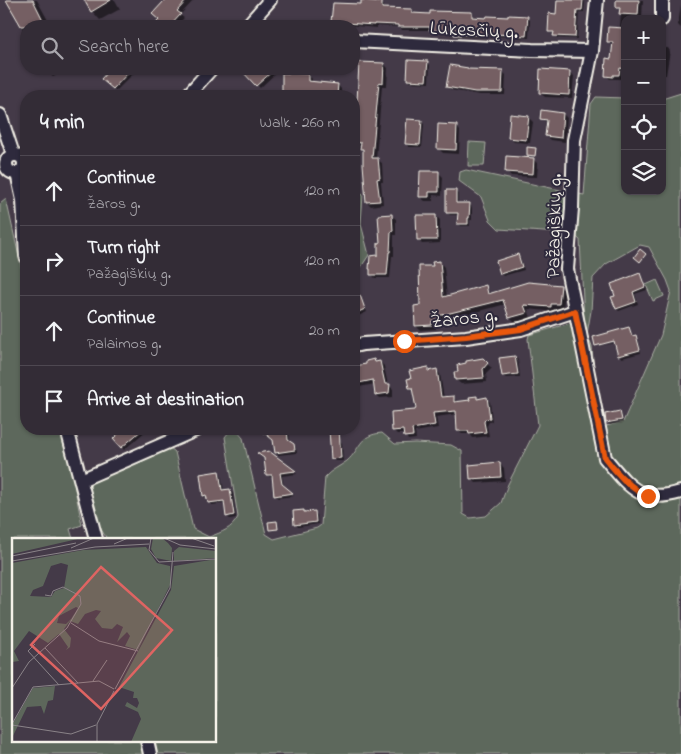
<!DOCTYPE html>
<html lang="en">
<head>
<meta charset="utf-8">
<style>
	:root { --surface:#332c36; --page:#3b343e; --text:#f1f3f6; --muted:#a9a7ad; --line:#4e4851 }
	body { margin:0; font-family:"Indie Flower",sans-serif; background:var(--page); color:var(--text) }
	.controls { position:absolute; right:15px; top:15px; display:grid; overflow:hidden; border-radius:10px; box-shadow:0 1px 4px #0004 }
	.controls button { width:45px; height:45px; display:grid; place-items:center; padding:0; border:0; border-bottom:1px solid var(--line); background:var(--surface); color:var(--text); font:25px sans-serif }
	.stop { position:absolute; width:15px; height:15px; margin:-11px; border:4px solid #ea580c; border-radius:50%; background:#fff }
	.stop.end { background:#ea580c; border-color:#fff; box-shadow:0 1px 5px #0008 }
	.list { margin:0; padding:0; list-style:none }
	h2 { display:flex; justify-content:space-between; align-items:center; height:65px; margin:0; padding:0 20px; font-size:21px }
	h2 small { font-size:16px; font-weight:400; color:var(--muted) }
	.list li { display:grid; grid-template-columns:32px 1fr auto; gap:15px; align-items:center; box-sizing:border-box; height:70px; padding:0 20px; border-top:1px solid var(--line) }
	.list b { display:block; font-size:19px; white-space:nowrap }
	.list p { margin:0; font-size:16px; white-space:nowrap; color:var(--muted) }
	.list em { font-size:16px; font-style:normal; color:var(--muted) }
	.icon { flex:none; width:28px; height:28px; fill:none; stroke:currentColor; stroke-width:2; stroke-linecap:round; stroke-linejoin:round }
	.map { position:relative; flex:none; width:681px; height:754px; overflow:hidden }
	.search { position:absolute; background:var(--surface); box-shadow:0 1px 4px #0004; left:20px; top:20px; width:340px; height:55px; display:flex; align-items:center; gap:12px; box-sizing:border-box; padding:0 18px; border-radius:20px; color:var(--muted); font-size:19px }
	.panel { position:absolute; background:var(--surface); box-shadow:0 1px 4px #0004; left:20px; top:90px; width:340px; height:345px; border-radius:20px }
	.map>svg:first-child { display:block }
	.green { fill:#5d675b; stroke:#a8aca2; fill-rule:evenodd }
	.shadow { fill:#0007 }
	.building { fill:#755e63; stroke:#f4f1e8 }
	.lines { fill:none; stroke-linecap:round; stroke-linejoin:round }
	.minor-casing { stroke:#f4f1e8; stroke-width:16 }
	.minor { stroke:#2f2a3d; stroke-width:12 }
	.route { stroke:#ea580c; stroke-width:6 }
	.labels { text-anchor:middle; stroke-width:4; stroke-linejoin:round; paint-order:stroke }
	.street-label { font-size:20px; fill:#f4f1e8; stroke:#2f2a3d }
	.inset-road { fill:none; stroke:#8a8388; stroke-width:1 }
	.view { fill:#df6462; fill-opacity:0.15; stroke:#df6462; stroke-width:2.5 }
	.inset-edge { fill:none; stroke:#f4f1e8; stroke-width:2.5 }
</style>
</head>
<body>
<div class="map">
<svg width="681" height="754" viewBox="0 0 681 754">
	<rect width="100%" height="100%" fill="#443a48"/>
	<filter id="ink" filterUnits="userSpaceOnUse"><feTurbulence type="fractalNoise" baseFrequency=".02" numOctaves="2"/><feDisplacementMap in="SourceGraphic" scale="10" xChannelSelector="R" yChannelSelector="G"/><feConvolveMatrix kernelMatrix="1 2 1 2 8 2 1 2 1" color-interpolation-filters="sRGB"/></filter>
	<g filter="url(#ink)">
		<!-- green -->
		<g class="green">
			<path d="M681,93V754H155L151,740H215V539H107L96,521L89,488L92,483L169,447L175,452L193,529L209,537C222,532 232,529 238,517L225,437L229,432L237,431L243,438L266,534L274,539L317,528L321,525L325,477C331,470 339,467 347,461C361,449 358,435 382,433L395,444L415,443L451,445L462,451L463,514L470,518L486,516L501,503L508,484L538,425L528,339L529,335L584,319L580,240L573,234L499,229L490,220L481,197L459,181L460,172L466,170L584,195L591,104L596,97L625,98V191H662V99ZM640,245L649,247L667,280L671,291L661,335L623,422L602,427L594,374L592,347L587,334L591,311L593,278L606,264Z"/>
			<path d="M469,142L486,143L484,166H468Z"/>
			<path d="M354,187L358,188L363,195L361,224L369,255L359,270L354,273Z"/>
			<path d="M6,199L26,288V429H62L68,453L82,525L70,529L73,539H14V740H139L143,754H0V204Z"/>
			<path d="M657,280L664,296L653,301L646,285Z"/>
		</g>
		<!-- shadow -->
		<g class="shadow">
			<path d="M7,0H37L51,26H26V35Z"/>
			<path d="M85,0H115L120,9L100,20L92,11Z"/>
			<path d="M168,0H194L180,15L184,18L176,26H155L160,20Z"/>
			<path d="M558,0H583L585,2L584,12H579L577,39L557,38L555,34L549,31L557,15Z"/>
			<path d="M617,0H643L642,18L625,19V72H623V79H610L606,75L612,60L613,46L609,42L620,29L621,11L617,7Z"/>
			<path d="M381,3L384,6V9L411,10L414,13L431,15L472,13L475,18L527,17L530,20L529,38L498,36V37H458L456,34L434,32L431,30H402L400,27L377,26V28L336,24L333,21L362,6Z"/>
			<path d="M681,5V28L678,25Z"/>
			<path d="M662,48H668L670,51L666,75H662Z"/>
			<path d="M427,62L430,65L429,83L411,82L408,80Z"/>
			<path d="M384,64L388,68L387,86H382L376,159L382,163L383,182H381L383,204L371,206L367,202L364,151L362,148V146L354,144V123H358Z"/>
			<path d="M45,69H67L53,77Z"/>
			<path d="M112,69H138L116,91L103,78Z"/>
			<path d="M242,69H274L277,72L260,88Z"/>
			<path d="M467,69L502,71L506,75L505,95H480L451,90L448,87Z"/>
			<path d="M569,72L574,76L572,98L545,97L540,93Z"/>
			<path d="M308,75L312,79V82L338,85L341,89V96H285L283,94Z"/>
			<path d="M563,114L567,118L565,142L551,140L546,136L548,123L542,119Z"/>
			<path d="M528,117L533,122L530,143L514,142L509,137Z"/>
			<path d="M421,121L424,124L422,147H409L406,144Z"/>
			<path d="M456,126L460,131L459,154L443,153L439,149Z"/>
			<path d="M533,159L538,164L537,177L511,176L507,171Z"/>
			<path d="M439,173L443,177L442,196L433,195V201H425L420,197Z"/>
			<path d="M455,191L458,194V204H469L472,207V220H470V226H461L459,223V215H450L447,212Z"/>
			<path d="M392,216L396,219V235H394V256H392L390,278H375L371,274Z"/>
			<path d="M436,216L440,220V243L422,244L418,240Z"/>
			<path d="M518,256L520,258L524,270L503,276L501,273Z"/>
			<path d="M440,263L444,267L447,298L485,287L491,295L560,287L565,291L563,309L556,308V312L528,309L531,318L515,322L510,317L506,304L443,321V325H436V329L420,330L416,326L421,306L434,267Z"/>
			<path d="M640,275L647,290L635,294L638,304L619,311L617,309V296Z"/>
			<path d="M359,296L367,312L354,318V298Z"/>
			<path d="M629,328L633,337H635L638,339L641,353L622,358L619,355L616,343L598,346L621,341Z"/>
			<path d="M515,357L518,360L520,377L506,378L503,376Z"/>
			<path d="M482,360L492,368L486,374L487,382L461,384L456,380Z"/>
			<path d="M374,361L376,363L380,362L384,366L388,385L393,389V397L380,398L376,394L375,384L359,387L355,383L354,368L368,365Z"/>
			<path d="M427,369L430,372L436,371L440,374L444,398L453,397L457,402L471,401L477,397L479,400L486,399L490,402L492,421L489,422L487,426L489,436L473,438L470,434H462L458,431L457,414L436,417L438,428L415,432L416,439L408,440L405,434H397L394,431L417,408L414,392L410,388Z"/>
			<path d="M619,412L622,415L623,423L610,425L608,423Z"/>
			<path d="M115,429H148L124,450L114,439L120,434Z"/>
			<path d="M286,429L289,432L290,443L296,448L297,453L278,455L276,453Z"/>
			<path d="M339,440L342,443L343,461H335L332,458Z"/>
			<path d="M269,453L297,474L282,476L284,487L294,496L278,498L275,495L273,477H270L268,475Z"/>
			<path d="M500,464L504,468L505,481L476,483L471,478Z"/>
			<path d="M219,473L221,475L224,491L230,490L233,493L236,518L230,519L227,516L225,503L212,505L204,495Z"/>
			<path d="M314,512L317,515L318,524L298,527L296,524Z"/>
		</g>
		<!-- building -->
		<g class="building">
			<path d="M6,0H33L46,26H21Z"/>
			<path d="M84,0H111L91,12Z"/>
			<path d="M165,0H187L177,11L181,14L170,26H153L159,20L152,14Z"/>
			<path d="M361,0L382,2V8L412,9V13L430,14V11L472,12V17L486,18L487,16L508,17V15L528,16L526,36L495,34V35H454V32L429,30L430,27H398V25L374,24V25L331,22L333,3L361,4Z"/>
			<path d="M557,0H583L582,10H577L575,37L553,36L554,32H548L549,13L556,14Z"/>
			<path d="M616,0H639L638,15L619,14L620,8H616Z"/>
			<path d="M608,27L625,28V69L620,68L619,75H613V77L605,76L606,58L611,59L613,42H607Z"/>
			<path d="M408,60L428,61L426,81L407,80Z"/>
			<path d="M359,62L384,63L383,83L379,82L372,158H378L380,178L377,179L380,201L366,202L363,164V149H360L361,143L354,142V122H356Z"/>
			<path d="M450,65L468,68V69L503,70L502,92H475L446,87Z"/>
			<path d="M110,69H125L129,72L113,89L101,79Z"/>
			<path d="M240,69H275L256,86Z"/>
			<path d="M540,69L570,71L569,95L539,93Z"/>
			<path d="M282,73L308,74V81L338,84L337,96L282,95Z"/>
			<path d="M541,110L563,113L561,138L545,136L547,120L540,119Z"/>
			<path d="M510,114L529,116L526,140L508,138Z"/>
			<path d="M407,119L422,120L420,145L405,144Z"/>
			<path d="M438,124L457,125L456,150L437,149Z"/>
			<path d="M527,147L536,148L535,156L527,155Z"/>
			<path d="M506,156L534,158L533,174L505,172Z"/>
			<path d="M420,171H439V192H429V197H419Z"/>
			<path d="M446,190H456V203H470L469,218H468V224H457L458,213H446Z"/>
			<path d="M392,214L393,231L391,232L390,252H389L387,275H370V269H369L370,256L378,255V243H380L378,215Z"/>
			<path d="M416,215H436L437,240H417Z"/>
			<path d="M640,249L646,254L640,262L634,257Z"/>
			<path d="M518,254L522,267L500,274L496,261Z"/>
			<path d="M440,261L443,297L486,285L488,294L528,282L561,285L559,304H551V307L524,305L527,313L509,318L503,300L438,316L439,321H432V325L415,326L414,306L420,305L419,266H433L432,262Z"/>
			<path d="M640,273L645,287L633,292L636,302L616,309L611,297L615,296L611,284Z"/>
			<path d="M360,295L365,309L354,314V297Z"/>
			<path d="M629,327L632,336L636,335L640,350L618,356L614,341L595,346L593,337Z"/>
			<path d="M515,356L518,374L502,376L499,358Z"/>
			<path d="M483,358L488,363L483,369L484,378L455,380L454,372H458L457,365L466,363V361Z"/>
			<path d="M374,359L375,362L380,361L385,384H390L389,393L375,395L373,380L354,384V366L366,364V361Z"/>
			<path d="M428,367V371L437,369L441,397L454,396V402L470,400L469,397L477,396V399L487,397L490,418L485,419L484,422L486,432L469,434L468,431H457L456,411L433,413L435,425L412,429L413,436L404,437L403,430L392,431L391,412L415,410L416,408L412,388H409L407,379L411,378L409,371Z"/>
			<path d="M620,411L622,420L606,423L605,414Z"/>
			<path d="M113,429H143L121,448L113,439L118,434Z"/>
			<path d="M279,429H287L288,440L294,444L295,450L275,453L273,440L262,431Z"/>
			<path d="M329,429H339L341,458L331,459Z"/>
			<path d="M269,451L296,471L280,473L282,484L293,493L274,496L272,475H266L264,458L257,453Z"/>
			<path d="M500,462L501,477L470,479L469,465Z"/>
			<path d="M219,471L222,490L230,489L234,515L226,517L224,501L208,503L206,495L203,496L200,474Z"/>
			<path d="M304,510V512L315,511L316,522L294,525L293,511Z"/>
			<path d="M277,521L278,529L269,530L268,522Z"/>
		</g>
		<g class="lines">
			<!-- minor casing -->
			<g class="minor-casing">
				<g id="minor">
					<path d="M597,0L592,51L574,140L572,208L567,269L605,458C630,488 640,504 681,492"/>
					<path d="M662,19V0"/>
					<path d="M247,26L270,0"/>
					<path d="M354,41L532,50L592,51"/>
					<path d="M187,96L211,69"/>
					<path d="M0,115L13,154"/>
					<circle cx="15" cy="164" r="9"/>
					<path d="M17,173L23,200L26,256"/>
					<path d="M354,346L363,344L466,337L521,329L575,311"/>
					<path d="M67,429L96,539"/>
					<path d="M81,480L198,429"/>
					<path d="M147,740L150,754"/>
				</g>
			</g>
			<!-- minor -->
			<use href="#minor" class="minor"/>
		</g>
	</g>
	<g class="lines" filter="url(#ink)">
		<!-- route -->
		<path class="route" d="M404,341L466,336L521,329L575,311L605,458C617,473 630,489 648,496"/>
	</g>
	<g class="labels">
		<!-- street labels -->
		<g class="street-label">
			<text transform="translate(474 29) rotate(3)" y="7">Lūkesčių g.</text>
			<text transform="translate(553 226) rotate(-89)" y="7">Pažagiškių g.</text>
			<text transform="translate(464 317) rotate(-6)" y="7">Žaros g.</text>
		</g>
	</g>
	<!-- overview -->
	<g transform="translate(12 538)">
		<rect width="204" height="204" fill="#443a48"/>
		<path d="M0,0H70L0,16ZM141,0H150L156,5L160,10L159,23L144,20L139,11ZM134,9L145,25L158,28L159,45L126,112L113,108L118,98L115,94L105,104L111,89L105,86L100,91L90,90L83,81L89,73L84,72L73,76L66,86L58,83L52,91L59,100L58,109L54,112L56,109L47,96L36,105L17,93L2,113L7,123L0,124V25L71,12ZM49,25L56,27L52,50L43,53L39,59L18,58L21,52L31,48L39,28ZM64,69L66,70L59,81L54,86L45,85L47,78ZM167,9L204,13V20L162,23V13ZM204,21V204H119L129,181L126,174L113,168L115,164L125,170L127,165L125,160H121L122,154L107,149L159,52L162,28ZM43,148L41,162L36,163L32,176L29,168L15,169L0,200V187L21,150Z" fill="#5d675b" fill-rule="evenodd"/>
		<path class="inset-road" d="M139,0L137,12L147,24L204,21M152,0L168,7L204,11M179,0L202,8M102,6L116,0M59,10L82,0M0,18L64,5M0,23L83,9L137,6M59,85L87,103L126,113M23,106L16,113L47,147M33,110L66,145L87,143L102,151M81,143L95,122M0,150L17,124L55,90L69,66L68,58L51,49L41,53L39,58L33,57M103,151L158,50L161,14M0,186L21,149L66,145M0,187L59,196L84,187M85,204V186L102,153"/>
		<path class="view" d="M89,29L160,92L89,171L19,107Z"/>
		<rect width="204" height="204" class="inset-edge"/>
	</g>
</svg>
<div class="controls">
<button>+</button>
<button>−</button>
<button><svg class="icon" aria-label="locate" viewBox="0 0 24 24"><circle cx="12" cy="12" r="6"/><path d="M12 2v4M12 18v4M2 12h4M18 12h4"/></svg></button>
<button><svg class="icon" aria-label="layers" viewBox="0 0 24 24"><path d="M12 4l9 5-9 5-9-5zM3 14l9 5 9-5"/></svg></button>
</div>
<div class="stop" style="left:404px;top:341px"></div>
<div class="stop end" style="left:648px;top:496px"></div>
<div class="search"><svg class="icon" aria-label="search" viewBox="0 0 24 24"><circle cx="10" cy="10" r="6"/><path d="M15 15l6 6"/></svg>Search here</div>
<section class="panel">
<h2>4 min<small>Walk · 260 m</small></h2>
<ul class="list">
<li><svg class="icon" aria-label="ahead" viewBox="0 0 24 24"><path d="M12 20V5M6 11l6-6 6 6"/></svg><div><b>Continue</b><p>Žaros g.</p></div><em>120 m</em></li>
<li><svg class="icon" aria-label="right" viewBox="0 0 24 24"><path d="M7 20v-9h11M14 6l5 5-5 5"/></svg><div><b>Turn right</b><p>Pažagiškių g.</p></div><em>120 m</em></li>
<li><svg class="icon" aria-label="ahead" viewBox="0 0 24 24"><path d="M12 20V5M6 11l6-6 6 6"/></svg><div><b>Continue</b><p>Palaimos g.</p></div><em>20 m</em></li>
<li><svg class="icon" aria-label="arrive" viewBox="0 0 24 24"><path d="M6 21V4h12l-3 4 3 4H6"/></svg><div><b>Arrive at destination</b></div></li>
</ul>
</section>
</div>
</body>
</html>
